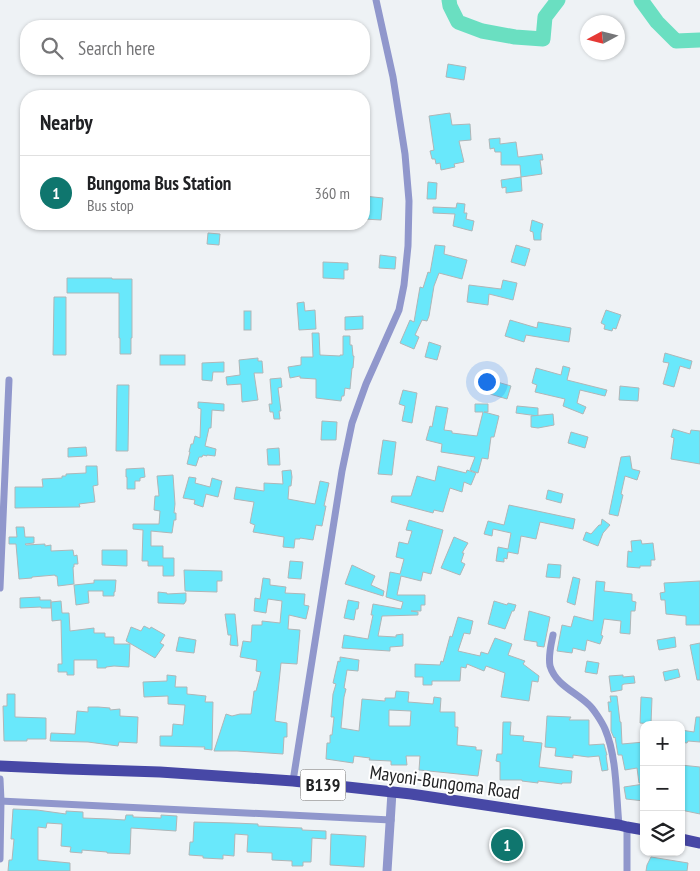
<!DOCTYPE html>
<html lang="en">
<head>
<meta charset="utf-8">
<style>
	:root { --surface:#fff; --page:#f6f6f6; --text:#202124; --muted:#757577; --line:#e0e0e0; --accent:#0f766e }
	body { margin:0; font-family:"PT Sans Narrow",sans-serif; background:var(--page); color:var(--text) }
	.controls { position:absolute; right:15px; bottom:15px; display:grid; overflow:hidden; border-radius:10px; box-shadow:0 1px 4px #0004 }
	.controls button { width:45px; height:45px; display:grid; place-items:center; padding:0; border:0; border-bottom:1px solid var(--line); background:var(--surface); color:var(--text); font:25px sans-serif }
	.compass { position:absolute; left:580px; top:15px; width:45px; height:45px; border-radius:50%; background:var(--surface); box-shadow:0 1px 4px #0004; rotate:263deg }
	.you { position:absolute; left:486px; top:381px; width:18px; height:18px; margin:-12px; border:4px solid #fff; border-radius:50%; background:#1a73e8; box-shadow:0 0 0 8px #1a73e833 }
	.badge { display:grid; place-items:center; width:32px; height:32px; border-radius:50%; background:var(--accent); color:#fff; font-size:16px; font-weight:700 }
	.pin { position:absolute; translate:-50% -50%; border:2px solid #fff; box-shadow:0 1px 5px #0006 }
	.list { margin:0; padding:0; list-style:none }
	h2 { display:flex; justify-content:space-between; align-items:center; height:65px; margin:0; padding:0 20px; font-size:21px }
	h2 small { font-size:16px; font-weight:400; color:var(--muted) }
	.list li { display:grid; grid-template-columns:32px 1fr auto; gap:15px; align-items:center; box-sizing:border-box; height:75px; padding:0 20px; border-top:1px solid var(--line) }
	.list b { display:block; font-size:19px; white-space:nowrap }
	.list p { margin:0; font-size:16px; white-space:nowrap; color:var(--muted) }
	.list em { font-size:16px; font-style:normal; color:var(--muted) }
	.icon { flex:none; width:28px; height:28px; fill:none; stroke:currentColor; stroke-width:2; stroke-linecap:round; stroke-linejoin:round }
	.map { position:relative; flex:none; width:700px; height:871px; overflow:hidden }
	.search { position:absolute; background:var(--surface); box-shadow:0 1px 4px #0004; left:20px; top:20px; width:350px; height:55px; display:flex; align-items:center; gap:12px; box-sizing:border-box; padding:0 18px; border-radius:20px; color:var(--muted); font-size:19px }
	.panel { position:absolute; background:var(--surface); box-shadow:0 1px 4px #0004; left:20px; top:90px; width:350px; height:140px; border-radius:20px }
	.map>svg:first-child { display:block }
	.lines { fill:none; stroke-linecap:round; stroke-linejoin:round }
	.river { stroke:#6adfc1; stroke-width:15 }
	.building { fill:#69e8fb; stroke:#b0b6b7; fill-rule:evenodd }
	.minor { stroke:#9097cc; stroke-width:7 }
	.tertiary { stroke:#9097cc; stroke-width:9 }
	.primary { stroke:#4748a6; stroke-width:11 }
	.labels { text-anchor:middle; stroke-width:4; stroke-linejoin:round; paint-order:stroke }
	.shield { fill:#fff; stroke:#646465; stroke-width:1 }
	.shield-label { font-size:18px; font-weight:bold; fill:#212223 }
	.street-label { font-size:19px; fill:#212223; stroke:#fff }
</style>
</head>
<body>
<div class="map">
<svg width="700" height="871" viewBox="0 0 700 871">
	<rect width="100%" height="100%" fill="#eef2f5"/>
	<g class="lines">
		<!-- river -->
		<g class="river">
			<path d="M449,0L450,6L458,22L482,31L515,37L543,39L545,17L558,0"/>
			<path d="M641,0L657,22L676,41L700,40"/>
		</g>
	</g>
	<!-- building -->
	<g class="building">
		<path d="M448,64L466,67L464,80L446,77Z"/>
		<path d="M450,113L452,125L470,124L471,140L459,141L464,162L454,164L455,167L441,170L440,163L436,164L435,159H432L430,151L434,150L429,116Z"/>
		<path d="M500,138V144L516,142L518,157L542,154L543,160H540L542,174L521,177L520,165H501V152H495L494,148L490,149L489,139Z"/>
		<path d="M521,177L522,191L506,193V187L502,188L501,180Z"/>
		<path d="M428,182L437,183L436,199H427Z"/>
		<path d="M364,196L383,198L381,220L364,219Z"/>
		<path d="M457,203L465,204L464,213H467L466,219L474,221L472,231L453,226L455,214L433,213V207L456,208Z"/>
		<path d="M532,220L543,224L541,233V240H534L533,232L530,231Z"/>
		<path d="M208,233L220,234L219,245L207,244Z"/>
		<path d="M435,245L445,246L444,254L467,260L462,279L439,273L434,286L429,316L427,321L422,320L415,335L419,337L414,349L400,343L410,320L414,322L420,287L423,288L428,272L430,273Z"/>
		<path d="M516,245L530,249L525,266L511,262Z"/>
		<path d="M380,255L396,257L395,269L379,268Z"/>
		<path d="M323,262L348,263V270H344V279L323,278Z"/>
		<path d="M67,278H112V279H132V338H131V354H120V338H119V293H67Z"/>
		<path d="M503,280L517,283L513,300L489,294L488,305L467,302L469,285L501,289Z"/>
		<path d="M54,297H66V355H53Z"/>
		<path d="M304,302L305,311L315,310L316,329L299,330L297,303Z"/>
		<path d="M606,310L621,315L616,329L613,328L612,331L604,329L605,325L601,323Z"/>
		<rect x="244" y="311" width="7" height="19"/>
		<path d="M363,316V329L345,330V317Z"/>
		<path d="M510,320L537,328L538,322L571,328L569,342L526,335L524,342L505,336Z"/>
		<path d="M312,333H319L320,355L340,356V355H343V336H350V345H352L353,356H354L353,368H352L350,389L345,388L344,396H342L341,401L316,398V379L300,378V376L290,378L288,367L301,365V357H313Z"/>
		<path d="M429,342L441,346L437,360L425,357Z"/>
		<path d="M665,353L692,361L690,369L680,366L674,387L663,384L669,363L663,362Z"/>
		<rect x="160" y="355" width="25" height="10"/>
		<path d="M258,358V361H262L263,373H254L258,400L242,402L241,384L227,385L226,377L240,375L239,360Z"/>
		<path d="M224,362V372H213L212,381L202,380V363Z"/>
		<path d="M563,366L570,368L567,380L607,390L605,396L580,390L577,403L586,407L583,414L563,406L565,399L535,392L537,385L532,383L536,368L561,375Z"/>
		<path d="M281,378L282,387L278,388L281,411H279L280,419H274L273,412H270L269,404H272L270,379Z"/>
		<path d="M494,381L511,386L507,399L490,394Z"/>
		<path d="M117,385H129L128,451H116Z"/>
		<path d="M620,386L639,388L638,401L619,400Z"/>
		<path d="M403,390L417,393L412,423L402,421L405,406L399,404Z"/>
		<path d="M198,402L224,404V411L212,410L211,428H209L205,446L216,449L215,456L207,455V456L203,455L202,457H199L196,466L187,464L190,452H189L191,444H193L195,436L200,438L201,409L198,408Z"/>
		<path d="M475,404H488V412H484L499,416L494,437H491L488,459L482,458L478,473L470,470L475,457L441,452L442,444L426,440L430,426L432,427L436,406L448,408L444,430L452,431V433L477,436L483,412H475Z"/>
		<path d="M517,406L538,408V416L516,413Z"/>
		<path d="M553,414L554,425L538,428L531,427V416Z"/>
		<path d="M322,421L337,422L336,440H321Z"/>
		<path d="M673,429L690,434L691,430L700,431V464L671,459L674,438L671,437Z"/>
		<path d="M571,432L588,437L585,448L568,443Z"/>
		<path d="M383,440L396,442L392,475L378,474Z"/>
		<path d="M86,447L87,456L68,457V448Z"/>
		<path d="M279,448L280,465H268L267,449Z"/>
		<path d="M630,456L632,469L640,471L637,480L625,476L621,494L623,495L618,516L609,514L621,457Z"/>
		<path d="M86,466H97L98,485L93,486L95,502L79,504L80,507L15,508V487H43L42,479L62,478V476H66V474L86,473Z"/>
		<path d="M438,466L466,473L467,470L476,473L471,485L464,482L462,492L450,488L443,512L434,510L433,513L391,502L392,496H411L417,476L435,481Z"/>
		<path d="M144,468L145,477L140,478V481H135V489H127V477H126V469Z"/>
		<path d="M291,470L292,477L291,486H289L288,499L315,504L320,481L329,483L324,506H326L322,526L316,525L313,540L300,538V539H295L294,548L283,547L284,537L253,532L255,525L250,523L254,502L234,499L236,487L264,491V483L283,484L282,471Z"/>
		<path d="M173,475L175,504L174,513H176V520H174L172,533L151,531V546H163V558H174V576H163V566H148V561H142L143,530L133,529V524H159L160,511L154,510L155,496H159L157,476Z"/>
		<path d="M189,477L196,478L195,483L210,487L212,478L222,481L218,497L206,494L203,507L194,504L195,500L183,498Z"/>
		<path d="M548,490L563,494L561,503L546,499Z"/>
		<path d="M509,505L575,519L573,529L540,522L536,539L521,536L518,554L508,552L507,559L504,558V562L496,561L498,547L508,549L511,533L493,529L492,536L484,534L488,521L504,525Z"/>
		<path d="M602,519L610,525L603,533L598,546L583,540L586,532L591,534L599,525H601Z"/>
		<path d="M409,520L443,530L431,574L423,572L421,581L401,576L397,595H425V605H421V611H411L418,612V615L382,616L378,636L396,637V635L403,634V646L390,647V651L342,648L344,635L368,639L373,615H371L373,604L401,609L403,602L386,597L390,572L400,574L404,559L396,557L399,542L408,544L412,531L406,530Z"/>
		<path d="M16,527H24L25,537H34V543L25,544L26,545L45,544V546L51,545V551L73,550L74,556L77,555L78,564H74V567H73L74,584L58,586L57,576H55V575L32,577V578L19,579L16,544H9V537H17Z"/>
		<path d="M454,537L468,543L462,553H464L461,562L465,564L460,575L441,568Z"/>
		<path d="M641,540L642,544L653,543L655,560H651V566H640V568L627,567L628,551L632,552L631,541Z"/>
		<path d="M102,550H127V566L102,565Z"/>
		<path d="M290,561L303,562L301,579L288,578Z"/>
		<path d="M548,564L561,565L560,578L546,577Z"/>
		<path d="M352,565L375,576L371,585L384,591L383,596L345,584Z"/>
		<path d="M184,570L222,571V581H217V592L185,591Z"/>
		<path d="M573,577L580,579L575,605L567,602Z"/>
		<path d="M263,578L270,579V585L286,587L285,593L305,594L304,605L309,606L306,619L289,615L288,629L300,630L297,664L281,663L275,721L287,723V737H284L283,754L237,751H214L226,714L232,716L240,714H251L254,691H256L261,672L256,671L257,660L240,657L243,641L251,642L252,625H262V621L280,623L282,601L268,599L266,613L254,611L255,598L260,599Z"/>
		<path d="M94,580H116L115,592H114V596H103V591H88L89,603L76,605L74,585L94,583Z"/>
		<path d="M596,581L605,582L604,591L632,594V601L636,602L635,611H631L630,634L620,633L621,621L604,619L601,635L603,636L600,644L587,640L585,651L573,648L572,653L557,651L562,625L571,627L574,616L593,621Z"/>
		<path d="M700,581V625H686V616L666,614L665,600H661L660,593L665,592L664,583Z"/>
		<path d="M158,592L167,593V594L186,593V601L184,604L158,603Z"/>
		<path d="M40,597V600H51V608H41V607L20,608V598Z"/>
		<path d="M348,600L359,602L358,609H356L354,620L344,618Z"/>
		<path d="M61,601L62,613H69L70,631L94,628V633H105V637H114V644H130L129,667L114,666L106,667V668H97V660H74V675H67V672H58V664H62L61,620L52,621L51,602Z"/>
		<path d="M494,601L507,605L508,603L516,605L514,611H512L505,629L488,624Z"/>
		<path d="M529,611L550,617L544,647L537,646V642L524,640Z"/>
		<path d="M225,614H235L238,646L230,645L231,635H228Z"/>
		<path d="M458,617L473,621L470,634L464,633L458,651L480,656L481,652L488,654L495,638L512,644L508,655L525,661L523,664L539,676L538,682L532,681L529,701L501,697L505,673L486,666L484,671L467,664L466,668L461,667L460,681H432V685H423V677H415V664L440,665L441,661L443,662L450,636L452,637Z"/>
		<path d="M144,626L150,629L151,627L165,635L160,643L164,645L155,658L126,641L131,627L141,631Z"/>
		<path d="M179,637L196,640L194,653L176,651Z"/>
		<path d="M675,637L676,647L659,650L657,640Z"/>
		<path d="M700,643V680H697L690,645Z"/>
		<path d="M340,657L359,660L358,671L347,670L344,688L346,689L344,697L341,728L359,731L362,699L385,701V698H395L396,691L409,692L408,702L433,704L434,697L441,698L440,712H455V727H458L457,745L476,747V750H482L478,776L419,770L420,756H406L407,765H391V761L369,760L370,758L354,756L353,763L326,759L327,743H330V735H332L334,717H331L333,694L336,684L333,683L338,661L340,662ZM389,710L411,711L410,726H389Z"/>
		<path d="M587,661L599,663L597,674L585,672Z"/>
		<path d="M678,669L680,677L665,681L663,672Z"/>
		<path d="M167,675L176,676L175,687H187V694L206,696L205,702H213L212,750L204,749L205,747L160,746V736H172L173,724L183,725L185,705L168,704V696L144,697L143,682L167,681Z"/>
		<path d="M623,675V677L634,676L635,683L624,684L622,685V690L611,692L609,676Z"/>
		<path d="M7,694H15V717L46,718V739H27V741H4L3,706H7Z"/>
		<path d="M610,696H617L620,722H621L622,744L644,742V783H639L637,768L625,770L622,755H618L615,737L614,738L611,731V711L609,712L608,702H611Z"/>
		<path d="M641,697L652,698L651,724L640,723Z"/>
		<path d="M88,707H98L110,708V710L120,709V716L138,717L137,743L119,742L118,746L88,742L50,741L51,733L75,734L77,711L88,712Z"/>
		<path d="M547,716L571,717L569,720H589V745L604,744L607,755H606L608,770L602,771L599,756L588,757L573,755V758L555,756L556,748L545,747Z"/>
		<path d="M696,717H700V742L688,741L687,743L681,742V730L694,732Z"/>
		<path d="M503,722H511L510,735L524,736L523,741L542,743L539,767L572,771L571,783H562V784L538,781V783L522,781V780H500V762L496,761L497,754H502Z"/>
		<path d="M681,765L700,767V814L681,810Z"/>
		<path d="M644,784V801L626,799L624,787Z"/>
		<path d="M13,809L37,810L66,814V811L83,812V818L109,819L125,820L126,815H133V817L161,818V815L177,816L176,831L131,828L130,854L107,853V852L82,850V853L70,852L71,847L61,846L62,824L47,823L46,828L38,827V860L70,863V871H8L9,860H12L14,839H11Z"/>
		<path d="M194,822L233,823L258,824V826L302,828V830L326,831V839L312,838L311,862H303V866H292V861L272,860V853L247,852L248,835L235,834L234,856L223,855V859L203,858V856L189,855L190,842H193Z"/>
		<path d="M331,834L366,836L364,867L330,865Z"/>
		<path d="M651,857L688,863L687,871H646L647,865Z"/>
	</g>
	<g class="lines">
		<!-- minor -->
		<g class="minor">
			<path d="M0,588L9,380"/>
			<path d="M553,635C551,645 548,656 550,666C556,685 574,691 588,704C593,708 602,722 605,729C617,757 616,795 619,825"/>
			<path d="M0,779L1,801L0,859"/>
			<path d="M293,781L342,471L352,423L366,384L399,310L404,285L408,246L409,201L405,154L393,77L376,0"/>
			<path d="M0,801L391,820"/>
			<path d="M627,827V871"/>
		</g>
		<!-- tertiary -->
		<path class="tertiary" d="M387,871L392,792"/>
		<!-- primary -->
		<g class="primary">
			<path d="M0,766L68,769L160,772L293,781L411,794L619,825L627,827L644,830"/>
			<path d="M681,839L700,843"/>
		</g>
	</g>
	<g class="labels">
		<!-- shield labels -->
		<rect class="shield" x="300.5" y="769.5" width="45" height="31" rx="4"/>
		<g class="shield-label">
			<text x="323" y="791">B139</text>
		</g>
		<!-- street labels -->
		<g class="street-label">
			<text transform="translate(445 782) rotate(8)" y="7">Mayoni-Bungoma Road</text>
		</g>
	</g>
</svg>
<div class="controls">
<button>+</button>
<button>−</button>
<button><svg class="icon" aria-label="layers" viewBox="0 0 24 24"><path d="M12 4l9 5-9 5-9-5zM3 14l9 5 9-5"/></svg></button>
</div>
<svg class="compass" viewBox="-18 -18 36 36"><path d="M0-13l5 13h-10z" fill="#e53935"/><path d="M0 13l5-13h-10z" fill="#757577"/></svg>
<div class="you"></div>
<div class="pin badge" style="left:507px;top:845px">1</div>
<div class="search"><svg class="icon" aria-label="search" viewBox="0 0 24 24"><circle cx="10" cy="10" r="6"/><path d="M15 15l6 6"/></svg>Search here</div>
<section class="panel">
<h2>Nearby<small></small></h2>
<ul class="list">
<li><span class="badge">1</span><div><b>Bungoma Bus Station</b><p>Bus stop</p></div><em>360 m</em></li>
</ul>
</section>
</div>
</body>
</html>
